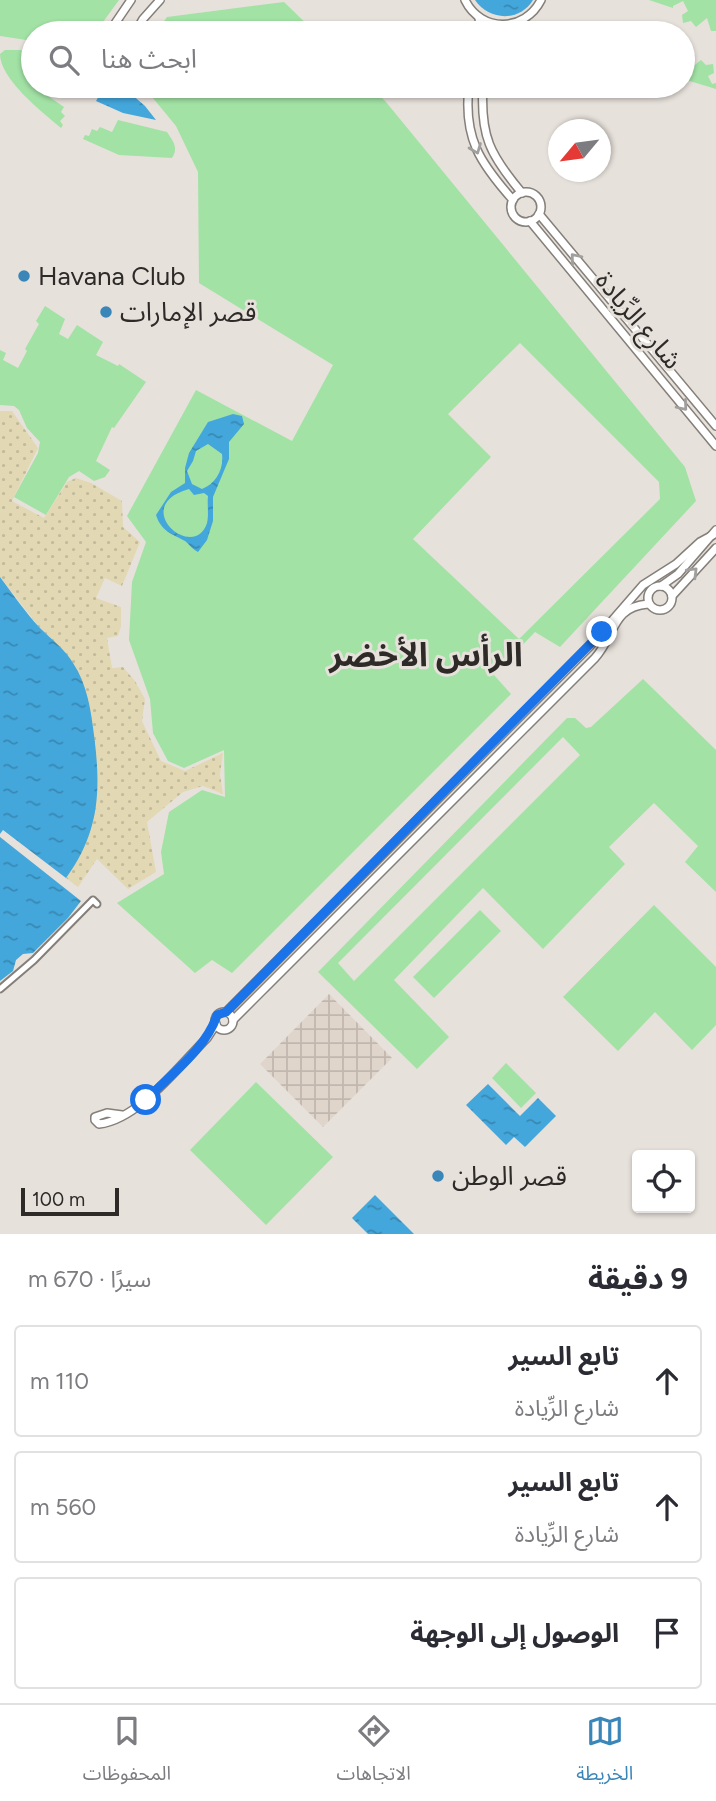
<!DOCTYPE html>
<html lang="ar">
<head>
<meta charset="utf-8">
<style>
	:root { --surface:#fff; --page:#f2f2f3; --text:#2b2b33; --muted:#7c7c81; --line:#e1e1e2; --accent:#3a86b9 }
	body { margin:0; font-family:Figtree,"Noto Sans Arabic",sans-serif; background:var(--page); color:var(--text); direction:rtl }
	.controls { position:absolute; right:21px; bottom:21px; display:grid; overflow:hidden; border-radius:7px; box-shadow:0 2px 5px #0004 }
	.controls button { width:63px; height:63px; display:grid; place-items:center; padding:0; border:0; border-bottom:2px solid var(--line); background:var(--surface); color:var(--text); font:35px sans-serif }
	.compass { position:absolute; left:548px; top:119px; width:63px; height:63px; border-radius:50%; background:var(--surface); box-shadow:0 2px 5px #0004; rotate:241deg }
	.scale { position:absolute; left:21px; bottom:18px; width:98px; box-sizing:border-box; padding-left:7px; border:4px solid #2d2a28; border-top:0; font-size:19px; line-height:24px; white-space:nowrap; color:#2d2a28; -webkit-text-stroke:5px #e7e1db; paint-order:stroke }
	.stop { position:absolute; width:21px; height:21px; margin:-16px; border:5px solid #1a73e8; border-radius:50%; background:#fff }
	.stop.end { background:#1a73e8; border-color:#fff; box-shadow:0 2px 7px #0008 }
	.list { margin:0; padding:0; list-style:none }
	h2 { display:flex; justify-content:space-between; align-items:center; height:91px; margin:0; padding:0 28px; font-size:30px }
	h2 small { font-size:23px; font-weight:400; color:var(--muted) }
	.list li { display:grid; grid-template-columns:46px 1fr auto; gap:21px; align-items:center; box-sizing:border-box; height:112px; margin:0 14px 14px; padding:0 14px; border:2px solid var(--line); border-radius:7px }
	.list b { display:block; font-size:26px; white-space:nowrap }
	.list p { margin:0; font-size:23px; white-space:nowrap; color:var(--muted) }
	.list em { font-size:23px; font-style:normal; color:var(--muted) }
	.icon { flex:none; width:38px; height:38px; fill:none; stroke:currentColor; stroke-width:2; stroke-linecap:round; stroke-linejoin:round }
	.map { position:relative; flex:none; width:716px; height:1234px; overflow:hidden; direction:ltr }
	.search { position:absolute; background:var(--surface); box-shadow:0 2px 5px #0004; left:21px; right:21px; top:21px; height:77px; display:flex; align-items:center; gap:18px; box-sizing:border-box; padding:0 24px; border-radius:38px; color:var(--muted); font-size:26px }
	.sheet { height:469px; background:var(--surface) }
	nav { display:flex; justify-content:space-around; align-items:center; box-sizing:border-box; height:98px; border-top:2px solid var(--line); background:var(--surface); font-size:19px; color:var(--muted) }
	nav a { display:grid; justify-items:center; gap:4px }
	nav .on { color:var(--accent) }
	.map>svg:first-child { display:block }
	.industrial { fill:url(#industrial-grid) }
	.green { fill:#a2e2a5; fill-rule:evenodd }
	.sand { fill:url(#sand-dots) }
	.water { fill:url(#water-ripples); fill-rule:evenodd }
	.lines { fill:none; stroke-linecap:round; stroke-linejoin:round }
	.pedestrian-casing { stroke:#857f7a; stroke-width:9 }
	.minor-casing { stroke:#857f7a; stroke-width:10 }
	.pedestrian { stroke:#fff; stroke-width:5 }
	.minor { stroke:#fff; stroke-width:7 }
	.oneway { stroke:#a09f9e }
	.route { stroke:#1a73e8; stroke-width:9 }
	.poi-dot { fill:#3a86b9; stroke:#e7e1db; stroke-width:2.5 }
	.labels { text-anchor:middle; stroke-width:6; stroke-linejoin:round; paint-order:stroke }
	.poi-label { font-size:26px; fill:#2d2a28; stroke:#e7e1db; text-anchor:start }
	.street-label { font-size:26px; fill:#2d2a28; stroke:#e7e1db }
	.district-label { font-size:33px; font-weight:bold; fill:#2d2a28; stroke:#e7e1db }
</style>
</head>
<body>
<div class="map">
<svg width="716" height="1234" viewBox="0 0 716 1234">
	<defs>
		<pattern id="industrial-grid" width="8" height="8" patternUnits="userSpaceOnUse" patternTransform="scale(1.75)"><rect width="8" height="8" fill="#e0d5ca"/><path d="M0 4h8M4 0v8" fill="none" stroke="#c0b7ae"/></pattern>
		<pattern id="sand-dots" width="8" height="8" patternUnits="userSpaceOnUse" patternTransform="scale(1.75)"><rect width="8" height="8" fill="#e2d9b4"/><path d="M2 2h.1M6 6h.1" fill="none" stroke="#c2ba9b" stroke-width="1.8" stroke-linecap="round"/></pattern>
		<pattern id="water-ripples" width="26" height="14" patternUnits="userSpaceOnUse" patternTransform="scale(1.75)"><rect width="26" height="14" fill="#43a7dc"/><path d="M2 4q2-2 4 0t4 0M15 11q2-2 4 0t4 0" fill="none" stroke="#3888b2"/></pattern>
	</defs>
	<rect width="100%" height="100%" fill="#e7e1db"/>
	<!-- industrial -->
	<path class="industrial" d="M329,994L392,1058L323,1127L260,1064Z"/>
	<!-- green -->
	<g class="green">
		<path d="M0,0H119L95,33H33V41L0,36Z"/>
		<path d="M649,0H716V31H711L707,18L696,27L691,21L683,23L682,15L688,11L683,1L673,6V8Z"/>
		<path d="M284,2L316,33H156L167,17Z"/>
		<path d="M5,50H21L33,63V86H54L48,96L64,107L61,112L65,116L60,121L63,125L61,128C42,112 0,79 0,54Z"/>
		<path d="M683,55L687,56L691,68L701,60L706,65L713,64L714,73L708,76L712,84L716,83V89L683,79Z"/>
		<path d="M143,86H370L386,102L685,467L696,501L560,647L535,632L494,675L511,694L232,973L212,960L195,973L117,903L164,874L161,852L169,812L202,790L225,797L224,750L184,768L168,761L153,733L150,699L129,640L132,582L146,542L127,516L196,390L292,441L333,365L199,283L198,172L176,126ZM520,343L659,482L660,499L519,639L413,539L491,457L448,414Z"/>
		<path d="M118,120L167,132C173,141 179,148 172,158L119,155L83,139L85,135L89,136L92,129L97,131L100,127L112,132Z"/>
		<path d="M45,306L65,319L59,334L68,339L77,325L103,342L96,355L118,366L119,364L146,382L114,428L112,427L96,461L110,470L105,477L94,481L79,471L69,477L46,515L14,497L38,453L40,442L27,428L19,410L14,406L0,405V350L6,353L3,360L18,368L27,351L25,349L39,324L36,321Z"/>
		<path d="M643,679L716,750V892L685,862L698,846L654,803L609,847L625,864L543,949L483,888L394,980L449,1037L417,1069L318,972L567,718H575L586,728L591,727ZM563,737L580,755L354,981L338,963Z"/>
		<path d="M654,905L716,967V1025L692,1050L655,1012L618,1051L563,997Z"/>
		<path d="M480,910L501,931L434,998L413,977Z"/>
		<path d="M506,1063L536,1093L521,1108L492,1078Z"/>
		<path d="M256,1082L333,1157L266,1225L190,1150Z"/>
	</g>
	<!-- sand -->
	<path class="sand" d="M0,411H12L38,448L12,501L44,518L67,482L76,478L91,483L122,501L123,527L140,542L122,586L105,578L96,598L121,607V626L118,636L107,638L112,668L123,667L135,681L145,699L142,721L161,761L185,771L223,753L220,774L223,794L203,786L183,792L147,822L156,872L128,889L97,859L78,887L66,878L78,859L65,652L39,627L0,577Z"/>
	<!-- water -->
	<g class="water">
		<path d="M475,0H533C520,22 489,21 475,0Z"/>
		<path d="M105,86H122L145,106L156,120L123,113L96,101Z"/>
		<path d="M233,414L242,416L244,424L229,442V459L213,497V521L207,540L198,552C192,549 190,545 185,541C172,534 161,531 156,515L171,492L185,483V468L189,453L208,422ZM208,444L222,454C224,469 216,484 202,489L192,484L187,471L193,461L196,451ZM189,489L194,495L204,493L208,496C207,504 209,515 207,523C194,563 128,506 189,489Z"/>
		<path d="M0,577C13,594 25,612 40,628C51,639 65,649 73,663C87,684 91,710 94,735C101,789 100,832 66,878L3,830L0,834Z"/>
		<path d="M0,837L81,901L68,918L33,953L23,954L16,960L13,971L0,981Z"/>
		<path d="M488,1084L520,1116L538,1098L556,1116L525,1147L514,1137L506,1145L466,1105Z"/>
		<path d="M375,1195L414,1234H368L352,1218Z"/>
	</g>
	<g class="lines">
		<!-- pedestrian casing -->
		<g class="pedestrian-casing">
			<path id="pedestrian" d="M0,989L34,960L93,900L97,904"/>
		</g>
		<!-- minor casing -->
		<g class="minor-casing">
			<g id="minor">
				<path d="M465,0C481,33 525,32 541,0"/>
				<path d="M479,18L481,33"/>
				<path d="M114,25L131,0"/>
				<path d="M104,33L109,27L121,25L132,33"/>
				<path d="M135,33L143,19L160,0"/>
				<path d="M469,86C463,138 480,163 513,200"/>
				<path d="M483,86C480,136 490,155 522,193"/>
				<circle cx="526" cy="207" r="15"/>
				<path d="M539,214L716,426"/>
				<path d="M530,221L716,446"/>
				<circle cx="660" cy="598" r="12"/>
				<path d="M661,586L678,574L716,530"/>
				<path d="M672,596L716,548"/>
				<circle cx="224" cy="1021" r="9"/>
				<path d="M226,1012L590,646L643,585L676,564L700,542L713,535"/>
				<path d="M233,1020L595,658C616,634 612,607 648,604"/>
				<path d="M122,1115L107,1113L95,1117V1120L99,1124C138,1120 179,1066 207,1038L216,1024"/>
			</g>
		</g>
		<!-- pedestrian -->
		<use href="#pedestrian" class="pedestrian"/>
		<!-- minor -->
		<use href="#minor" class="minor"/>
	</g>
	<!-- one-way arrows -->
	<defs><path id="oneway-chevron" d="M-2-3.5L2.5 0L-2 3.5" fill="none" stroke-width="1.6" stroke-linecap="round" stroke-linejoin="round" transform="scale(1.75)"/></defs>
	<g class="oneway">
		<use href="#oneway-chevron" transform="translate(476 149) rotate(69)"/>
		<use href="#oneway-chevron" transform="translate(575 258) rotate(-130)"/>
		<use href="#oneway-chevron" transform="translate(683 406) rotate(50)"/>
		<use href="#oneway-chevron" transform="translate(693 572) rotate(-45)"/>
	</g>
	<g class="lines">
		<!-- route -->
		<path class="route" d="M146,1100C170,1075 206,1049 217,1015L226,1012L602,632"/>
	</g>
	<!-- markers -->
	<g class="poi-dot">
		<circle cx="24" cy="276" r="7"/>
		<circle cx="106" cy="312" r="7"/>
		<circle cx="438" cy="1176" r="7"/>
	</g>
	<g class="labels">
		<!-- poi labels -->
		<g class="poi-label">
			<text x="38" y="285">Havana Club</text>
			<text x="120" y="321">قصر الإمارات</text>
			<text x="452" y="1185">قصر الوطن</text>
		</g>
		<!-- street labels -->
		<g class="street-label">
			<text transform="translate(639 320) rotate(50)" y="9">شارع الرِّيادة</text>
		</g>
		<!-- district labels -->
		<g class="district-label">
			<text x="426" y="666">الرأس الأخضر</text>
		</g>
	</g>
</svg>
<div class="controls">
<button><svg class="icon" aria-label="locate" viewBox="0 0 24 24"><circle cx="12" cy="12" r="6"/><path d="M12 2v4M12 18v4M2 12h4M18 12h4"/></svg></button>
</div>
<svg class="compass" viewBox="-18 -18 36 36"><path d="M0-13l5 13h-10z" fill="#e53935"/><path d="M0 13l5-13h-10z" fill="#7c7c81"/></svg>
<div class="scale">100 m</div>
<div class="stop" style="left:146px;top:1100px"></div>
<div class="stop end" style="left:602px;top:632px"></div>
<div class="search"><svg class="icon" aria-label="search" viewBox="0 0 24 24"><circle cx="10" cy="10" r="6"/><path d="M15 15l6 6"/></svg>ابحث هنا</div>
</div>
<section class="sheet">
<h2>9 دقيقة<small>سيرًا · 670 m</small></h2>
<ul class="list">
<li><svg class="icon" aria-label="ahead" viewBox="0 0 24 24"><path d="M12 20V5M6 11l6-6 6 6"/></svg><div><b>تابع السير</b><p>شارع الرِّيادة</p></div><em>110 m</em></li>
<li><svg class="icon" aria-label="ahead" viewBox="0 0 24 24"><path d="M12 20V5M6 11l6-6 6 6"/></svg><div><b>تابع السير</b><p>شارع الرِّيادة</p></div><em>560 m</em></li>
<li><svg class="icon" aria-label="arrive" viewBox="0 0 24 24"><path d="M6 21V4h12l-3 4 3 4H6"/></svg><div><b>الوصول إلى الوجهة</b></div></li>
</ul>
</section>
<nav>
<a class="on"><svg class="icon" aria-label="map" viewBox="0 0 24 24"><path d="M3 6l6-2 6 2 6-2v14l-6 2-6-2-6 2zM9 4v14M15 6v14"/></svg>الخريطة</a>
<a><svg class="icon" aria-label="directions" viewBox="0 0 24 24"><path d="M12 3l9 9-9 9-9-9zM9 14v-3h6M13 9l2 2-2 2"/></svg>الاتجاهات</a>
<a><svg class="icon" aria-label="saved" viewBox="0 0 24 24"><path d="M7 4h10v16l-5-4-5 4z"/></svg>المحفوظات</a>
</nav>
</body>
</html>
